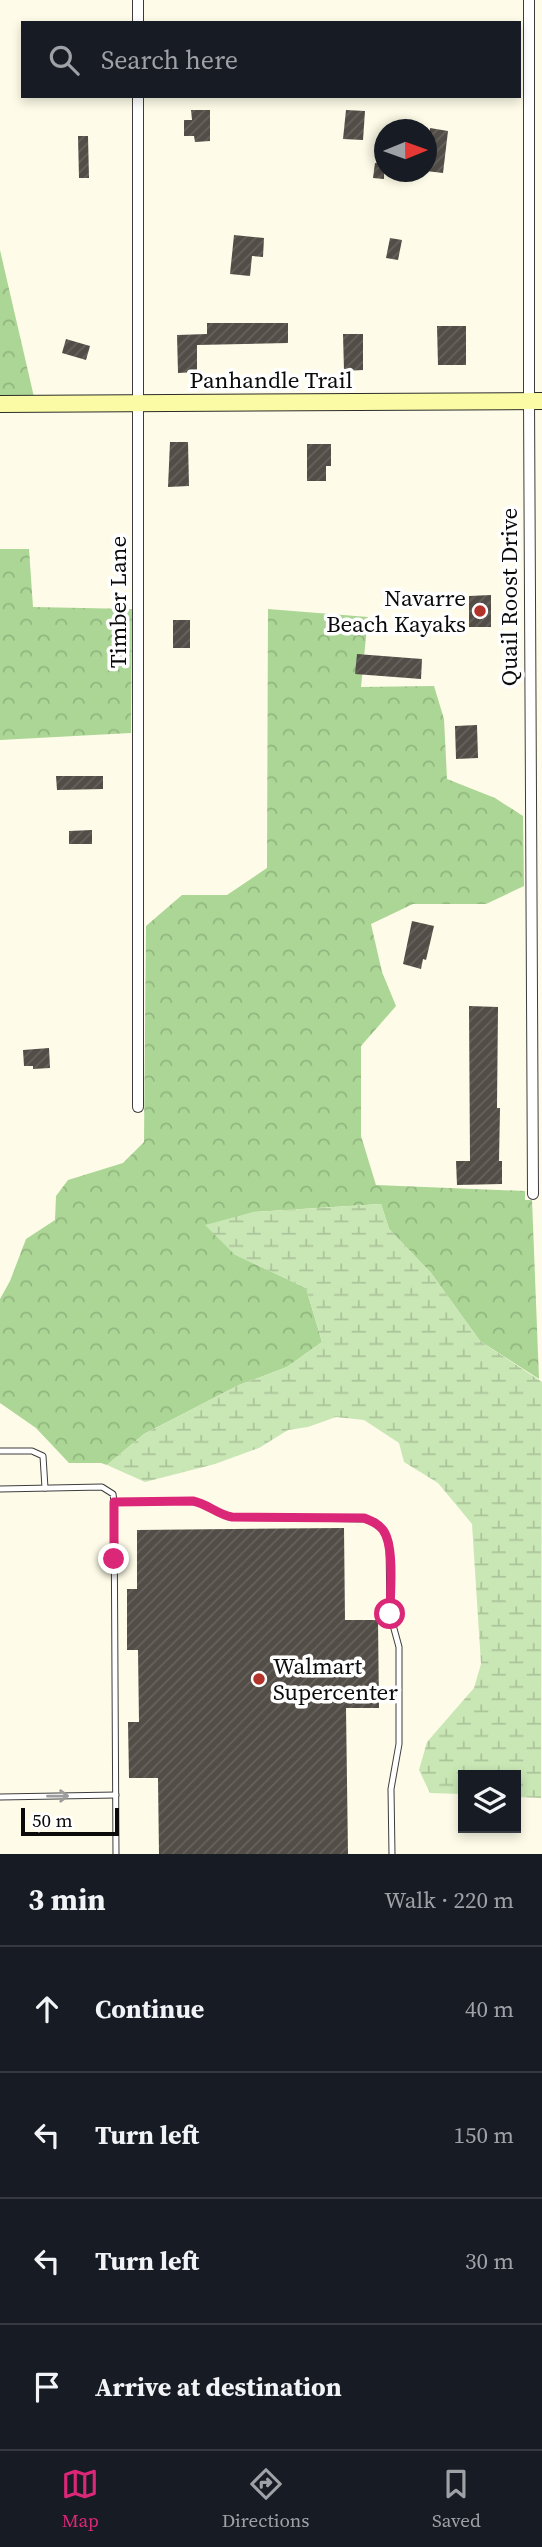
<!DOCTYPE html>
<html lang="en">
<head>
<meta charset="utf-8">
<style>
	:root { --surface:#171b24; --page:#20242c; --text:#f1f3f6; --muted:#9ea1a6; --line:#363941; --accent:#db2777 }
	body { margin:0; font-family:"Source Serif 4",serif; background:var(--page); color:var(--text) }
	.controls { position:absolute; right:21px; bottom:21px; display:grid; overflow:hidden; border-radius:0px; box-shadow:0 4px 10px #0003 }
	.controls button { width:63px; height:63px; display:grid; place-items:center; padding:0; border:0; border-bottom:2px solid var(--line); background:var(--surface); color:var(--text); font:35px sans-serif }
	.compass { position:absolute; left:374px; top:119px; width:63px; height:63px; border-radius:50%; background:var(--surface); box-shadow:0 4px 10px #0003; rotate:89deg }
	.scale { position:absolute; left:21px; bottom:18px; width:98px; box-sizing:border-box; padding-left:7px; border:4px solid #0a0a0a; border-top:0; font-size:19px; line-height:24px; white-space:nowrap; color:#0a0a0a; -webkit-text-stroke:5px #fff; paint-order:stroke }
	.stop { position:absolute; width:21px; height:21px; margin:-16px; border:5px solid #db2777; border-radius:50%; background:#fff }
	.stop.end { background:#db2777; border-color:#fff; box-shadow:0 2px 7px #0008 }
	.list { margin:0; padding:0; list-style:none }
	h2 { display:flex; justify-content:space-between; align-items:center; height:91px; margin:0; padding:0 28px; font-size:30px }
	h2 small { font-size:23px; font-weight:400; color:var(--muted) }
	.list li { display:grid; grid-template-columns:46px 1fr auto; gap:21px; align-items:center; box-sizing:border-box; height:126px; padding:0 28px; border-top:2px solid var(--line) }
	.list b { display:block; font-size:26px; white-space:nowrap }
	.list em { font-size:23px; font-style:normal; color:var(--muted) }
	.icon { flex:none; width:38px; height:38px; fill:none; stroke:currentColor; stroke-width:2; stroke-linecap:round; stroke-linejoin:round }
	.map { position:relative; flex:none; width:542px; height:1854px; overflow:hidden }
	.search { position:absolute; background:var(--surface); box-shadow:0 4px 10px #0003; left:21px; right:21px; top:21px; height:77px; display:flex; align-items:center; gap:18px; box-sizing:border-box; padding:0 24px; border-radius:0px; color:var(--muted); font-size:26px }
	.sheet { height:595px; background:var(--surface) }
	nav { display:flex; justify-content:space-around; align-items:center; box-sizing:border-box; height:98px; border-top:2px solid var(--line); background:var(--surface); font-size:19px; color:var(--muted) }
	nav a { display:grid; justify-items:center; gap:4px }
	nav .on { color:var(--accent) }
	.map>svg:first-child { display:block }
	.forest { fill:url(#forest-crowns) }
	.wetland { fill:url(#wetland-marsh) }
	.building { fill:url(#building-hatch) }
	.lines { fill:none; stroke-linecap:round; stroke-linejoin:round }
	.lane-casing { stroke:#3d3d3d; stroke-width:7 }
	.street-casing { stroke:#3d3d3d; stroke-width:12 }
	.secondary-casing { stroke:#2c2c2c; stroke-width:18 }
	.lane { stroke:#fff; stroke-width:5 }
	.street { stroke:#fff; stroke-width:10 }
	.secondary { stroke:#fbfba6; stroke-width:16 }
	.oneway { stroke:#9d9d9d }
	.route { stroke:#db2777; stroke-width:9 }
	.poi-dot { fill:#b2332a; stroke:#fff; stroke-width:2.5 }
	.labels { text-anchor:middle; stroke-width:7; stroke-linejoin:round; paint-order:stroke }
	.street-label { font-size:23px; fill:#0a0a0a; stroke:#fff }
	.poi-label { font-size:23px; fill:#0a0a0a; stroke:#fff; text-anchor:end }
</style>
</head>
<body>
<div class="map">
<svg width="542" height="1854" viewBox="0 0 542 1854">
	<defs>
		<pattern id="forest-crowns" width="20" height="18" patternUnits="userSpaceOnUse" patternTransform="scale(1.75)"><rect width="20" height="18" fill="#abd695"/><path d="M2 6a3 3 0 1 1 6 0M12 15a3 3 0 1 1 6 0" fill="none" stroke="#92b67f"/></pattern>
		<pattern id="wetland-marsh" width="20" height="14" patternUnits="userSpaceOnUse" patternTransform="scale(1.75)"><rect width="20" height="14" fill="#c9e6b5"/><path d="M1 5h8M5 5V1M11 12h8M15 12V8" fill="none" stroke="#abc49a"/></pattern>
		<pattern id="building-hatch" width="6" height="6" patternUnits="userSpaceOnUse" patternTransform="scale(1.75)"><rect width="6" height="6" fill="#524d47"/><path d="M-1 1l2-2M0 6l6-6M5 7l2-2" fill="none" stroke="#66625d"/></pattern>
	</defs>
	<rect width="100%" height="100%" fill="#fefce8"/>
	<!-- forest -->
	<g class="forest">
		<path d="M0,250L34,397H0Z"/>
		<path d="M0,549H29L33,607L132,609L131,733L0,740Z"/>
		<path d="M268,609L368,617L361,687L434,686L444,719L447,779L495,798L523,816L524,886L486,904H413L371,924L382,972L396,1006L361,1046V1136L376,1185L525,1191V1200H532L539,1379L480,1341L431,1273L389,1229L381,1204L253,1212L234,1254L306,1288L322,1342L287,1367L239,1385L144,1434L107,1465L101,1463H69L36,1428L0,1403V1299L10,1281L26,1239L55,1220L56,1196L68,1180L123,1163L144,1142L146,926L182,895H227L267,868Z"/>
	</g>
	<!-- wetland -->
	<path class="wetland" d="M381,1204L389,1229L431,1273L480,1341L542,1382L541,1798L516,1797V1775H463V1794L430,1793L419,1770L427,1742L474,1688L481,1664L472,1524L438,1483L404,1462L399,1443L364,1420L336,1417L308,1427L288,1430L259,1448L215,1464L145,1482L107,1465L144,1434L239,1385L287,1367L322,1342L306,1288L234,1254L205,1225L253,1212Z"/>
	<!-- building -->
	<g class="building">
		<path d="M191,110H210V141L195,142L194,136H184V120H192Z"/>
		<path d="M346,110L365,111L363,140L343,139Z"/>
		<path d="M430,128L448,131L443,173L426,171Z"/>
		<path d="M78,136H88L89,178H79Z"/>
		<path d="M375,163L384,164V179L373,178Z"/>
		<path d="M234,235L264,238L263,257L252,256L250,276L230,274Z"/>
		<path d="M390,238L402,240L398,260L386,258Z"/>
		<path d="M207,323H288V343L197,345V372L178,373L177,335L207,334Z"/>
		<path d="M437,326H466V365H438Z"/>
		<path d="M343,334H363V370L344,371Z"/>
		<path d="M66,339L90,346L86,360L62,353Z"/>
		<path d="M170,442H188L189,486L168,487Z"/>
		<path d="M307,444H331V466H326V481H307Z"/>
		<path d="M491,595V627H469V596Z"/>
		<rect x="173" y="620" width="17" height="28"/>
		<path d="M357,654L422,659L421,679L355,674Z"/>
		<path d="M477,725L478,758L456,759L455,726Z"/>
		<path d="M56,776H103V789L57,790Z"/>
		<path d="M92,830V844H69V831Z"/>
		<path d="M412,921L434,926L426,960L423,959L421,969L403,964Z"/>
		<path d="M469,1006L498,1007L497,1108H500L499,1161H502V1184L457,1185L456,1161H470Z"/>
		<path d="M49,1048L50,1068L33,1069V1066H24L23,1050Z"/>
		<path d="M344,1528L345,1620H378L379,1708H346L348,1854H159L158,1778H129L128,1722H139L138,1650H127V1589H137V1530Z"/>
	</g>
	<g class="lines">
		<!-- lane casing -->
		<g class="lane-casing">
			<g id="lane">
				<path d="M0,1451H32L43,1456L45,1488"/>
				<path d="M0,1489L102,1487L113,1494L114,1502L193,1501C208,1504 218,1515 232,1517L364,1519L375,1522L383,1530L389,1543L390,1614L399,1647V1744L391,1789L392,1854"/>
				<path d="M114,1502L116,1854"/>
				<path d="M0,1797L116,1795"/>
			</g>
		</g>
		<!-- street casing -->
		<g class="street-casing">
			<g id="street">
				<path d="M138,0V23"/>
				<path d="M529,0V401L533,1194"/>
				<path d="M138,96V1107"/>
			</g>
		</g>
		<!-- secondary casing -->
		<g class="secondary-casing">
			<path id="secondary" d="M0,404L542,401"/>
		</g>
		<!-- lane -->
		<use href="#lane" class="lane"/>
		<!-- street -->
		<use href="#street" class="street"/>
		<!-- secondary -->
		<use href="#secondary" class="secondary"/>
	</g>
	<!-- one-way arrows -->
	<defs><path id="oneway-shaft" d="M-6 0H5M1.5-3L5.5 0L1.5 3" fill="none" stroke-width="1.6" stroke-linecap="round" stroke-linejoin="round" transform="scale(1.75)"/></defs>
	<use class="oneway" href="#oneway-shaft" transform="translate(58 1796) rotate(-1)"/>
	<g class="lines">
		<!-- route -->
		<path class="route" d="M114,1559V1502L193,1501C208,1504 218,1515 232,1517L364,1518C371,1521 378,1523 383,1530C395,1546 390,1593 390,1614"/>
	</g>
	<!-- markers -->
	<g class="poi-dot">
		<circle cx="480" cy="611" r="7"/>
		<circle cx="259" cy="1679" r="7"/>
	</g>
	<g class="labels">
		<!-- street labels -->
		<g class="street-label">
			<text x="271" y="388">Panhandle Trail</text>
			<text transform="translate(509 597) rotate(-90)" y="8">Quail Roost Drive</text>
			<text transform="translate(118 602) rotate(-90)" y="8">Timber Lane</text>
		</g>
		<!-- poi labels -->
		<g class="poi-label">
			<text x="466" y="606">Navarre<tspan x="466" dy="26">Beach Kayaks</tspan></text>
			<text x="273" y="1674" text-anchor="start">Walmart<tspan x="273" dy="26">Supercenter</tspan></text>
		</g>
	</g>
</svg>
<div class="controls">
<button><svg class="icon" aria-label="layers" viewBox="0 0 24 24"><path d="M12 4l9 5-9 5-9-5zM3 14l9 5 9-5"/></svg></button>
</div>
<svg class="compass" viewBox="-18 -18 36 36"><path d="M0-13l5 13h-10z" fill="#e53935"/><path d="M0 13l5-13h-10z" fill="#9ea1a6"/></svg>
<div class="scale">50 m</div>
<div class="stop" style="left:390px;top:1614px"></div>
<div class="stop end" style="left:114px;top:1559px"></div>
<div class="search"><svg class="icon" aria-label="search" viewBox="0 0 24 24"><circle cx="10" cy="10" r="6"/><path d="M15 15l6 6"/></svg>Search here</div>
</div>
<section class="sheet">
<h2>3 min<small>Walk · 220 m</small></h2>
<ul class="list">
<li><svg class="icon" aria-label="ahead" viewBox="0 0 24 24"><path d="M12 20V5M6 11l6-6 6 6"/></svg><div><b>Continue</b></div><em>40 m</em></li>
<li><svg class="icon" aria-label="left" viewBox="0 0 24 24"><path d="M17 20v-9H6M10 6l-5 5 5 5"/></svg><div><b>Turn left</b></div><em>150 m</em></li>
<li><svg class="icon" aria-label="left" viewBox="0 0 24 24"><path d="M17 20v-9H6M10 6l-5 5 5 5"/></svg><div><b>Turn left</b></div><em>30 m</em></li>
<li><svg class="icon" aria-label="arrive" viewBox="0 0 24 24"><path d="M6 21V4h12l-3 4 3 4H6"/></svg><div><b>Arrive at destination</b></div></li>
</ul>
</section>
<nav>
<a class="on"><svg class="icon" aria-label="map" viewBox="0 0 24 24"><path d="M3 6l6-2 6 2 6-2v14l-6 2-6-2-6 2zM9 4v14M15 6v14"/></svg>Map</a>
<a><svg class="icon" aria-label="directions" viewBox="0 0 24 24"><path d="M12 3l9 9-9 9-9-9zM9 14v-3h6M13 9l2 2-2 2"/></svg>Directions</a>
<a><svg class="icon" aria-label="saved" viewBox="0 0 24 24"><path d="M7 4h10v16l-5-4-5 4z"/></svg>Saved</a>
</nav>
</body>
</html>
